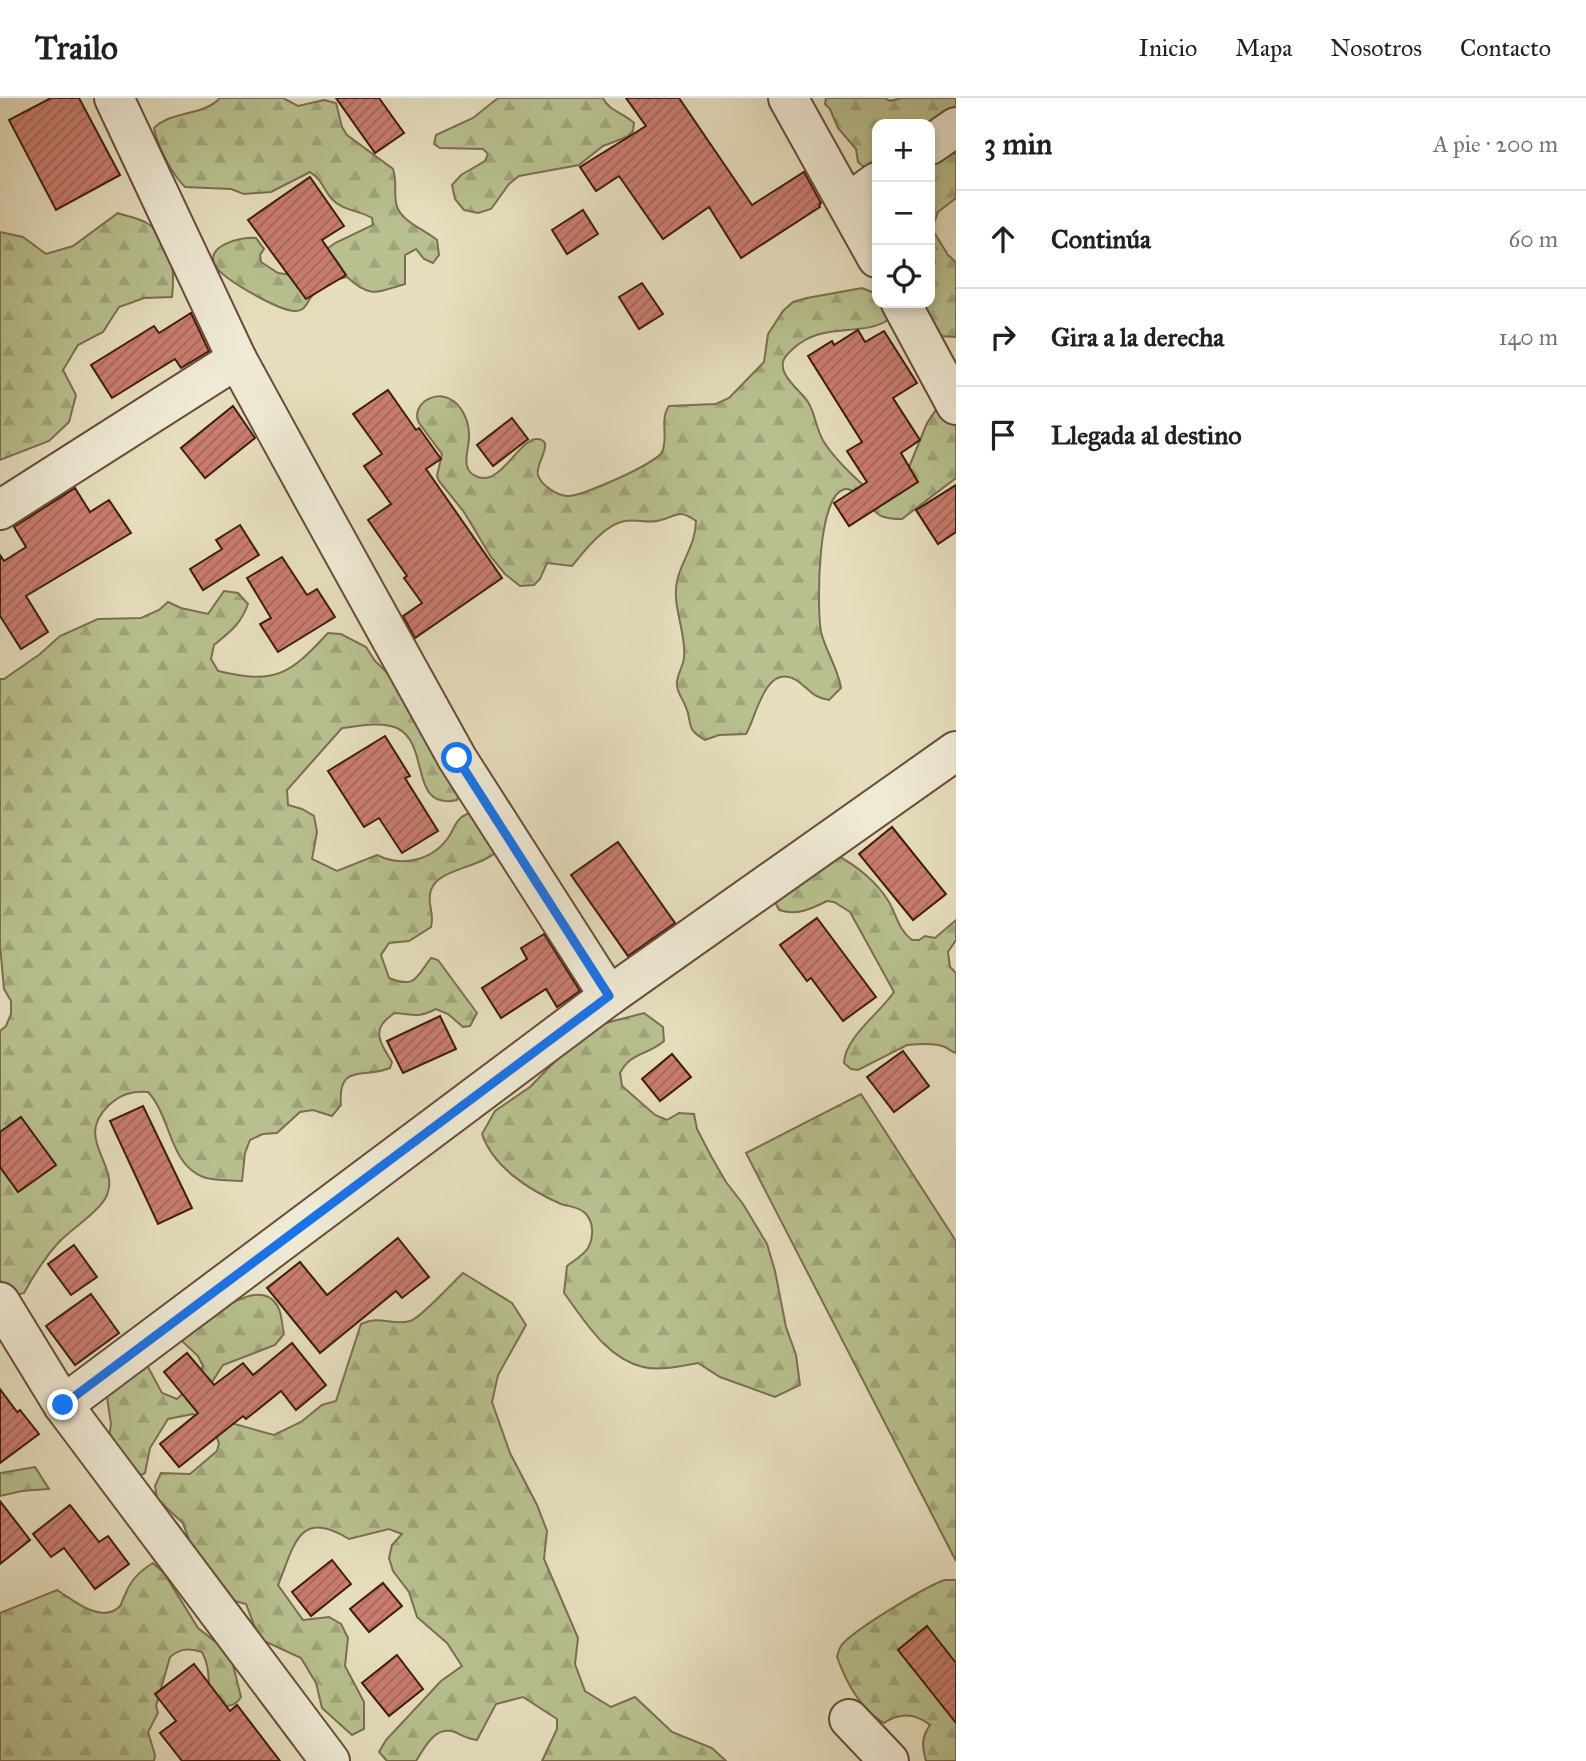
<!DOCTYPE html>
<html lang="es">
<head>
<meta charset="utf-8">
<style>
	:root { --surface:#fff; --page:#f2f2f2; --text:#202124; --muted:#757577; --line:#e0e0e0 }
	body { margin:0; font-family:"IM FELL Great Primer",serif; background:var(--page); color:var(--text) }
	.controls { position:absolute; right:21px; top:21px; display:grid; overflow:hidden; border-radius:14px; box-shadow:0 4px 10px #0003 }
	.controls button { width:63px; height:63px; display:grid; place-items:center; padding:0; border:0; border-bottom:2px solid var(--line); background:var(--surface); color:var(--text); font:35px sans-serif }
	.stop { position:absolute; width:21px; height:21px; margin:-16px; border:5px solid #1a73e8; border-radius:50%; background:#fff }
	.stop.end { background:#1a73e8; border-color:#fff; box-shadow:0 2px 7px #0008 }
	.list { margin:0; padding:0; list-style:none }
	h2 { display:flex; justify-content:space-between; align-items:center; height:91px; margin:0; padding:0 28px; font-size:30px }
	h2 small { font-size:23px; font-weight:400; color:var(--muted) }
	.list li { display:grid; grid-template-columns:46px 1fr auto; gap:21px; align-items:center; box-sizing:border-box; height:98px; padding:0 28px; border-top:2px solid var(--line) }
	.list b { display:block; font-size:26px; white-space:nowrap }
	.list em { font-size:23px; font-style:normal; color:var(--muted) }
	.icon { flex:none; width:38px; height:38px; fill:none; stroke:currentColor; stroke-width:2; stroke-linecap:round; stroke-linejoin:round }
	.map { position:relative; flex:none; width:956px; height:1663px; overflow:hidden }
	header { display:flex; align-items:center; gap:42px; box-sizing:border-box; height:98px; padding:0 35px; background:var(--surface); border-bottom:2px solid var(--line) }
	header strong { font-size:33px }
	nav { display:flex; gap:38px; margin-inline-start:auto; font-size:24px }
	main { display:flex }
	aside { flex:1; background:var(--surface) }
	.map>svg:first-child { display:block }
	.forest { fill:url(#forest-firs); stroke:#7c6e4e; stroke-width:2 }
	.building { fill:url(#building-hatch); stroke:#3f1c0e; stroke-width:2 }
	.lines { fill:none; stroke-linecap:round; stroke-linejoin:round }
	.minor-casing { stroke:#694c3a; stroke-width:42 }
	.minor { stroke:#efead5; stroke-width:38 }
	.route { stroke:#1a73e8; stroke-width:9 }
</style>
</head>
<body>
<header>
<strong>Trailo</strong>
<nav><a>Inicio</a><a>Mapa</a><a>Nosotros</a><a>Contacto</a></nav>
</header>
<main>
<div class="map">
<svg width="956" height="1663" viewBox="0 0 956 1663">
	<defs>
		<pattern id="forest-firs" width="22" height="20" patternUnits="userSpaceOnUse" patternTransform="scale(1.75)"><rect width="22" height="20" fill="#b8c08f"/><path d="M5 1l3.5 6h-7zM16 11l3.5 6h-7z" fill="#9fa47a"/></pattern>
		<pattern id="building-hatch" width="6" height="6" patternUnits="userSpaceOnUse" patternTransform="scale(1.75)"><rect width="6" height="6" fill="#c97d70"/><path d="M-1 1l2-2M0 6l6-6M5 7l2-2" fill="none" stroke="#a5665a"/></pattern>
	</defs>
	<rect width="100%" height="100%" fill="#e6debe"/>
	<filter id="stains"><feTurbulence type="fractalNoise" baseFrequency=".00286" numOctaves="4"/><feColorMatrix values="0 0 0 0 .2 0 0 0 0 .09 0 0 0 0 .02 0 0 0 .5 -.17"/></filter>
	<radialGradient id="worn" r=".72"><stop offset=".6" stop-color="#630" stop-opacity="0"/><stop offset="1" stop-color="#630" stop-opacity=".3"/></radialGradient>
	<!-- forest -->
	<g class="forest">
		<path d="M220,0H283L298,8L324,2L336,5L342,29L347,37L393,71C397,82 394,93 396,105C399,123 424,131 437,142L439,157L433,165L424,161L416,151L405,157V186C377,194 371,201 347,179C336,181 322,188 314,196C307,202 306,214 295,213C279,213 225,182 216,169C202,148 242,138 256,140L264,151L260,157L261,164L278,175L292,177L335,145L373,127L372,120C359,112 342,113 331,100C322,89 323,83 310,74L271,94L244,96L231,91L185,89C172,76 157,48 154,30C172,12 202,19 220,0Z"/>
		<path d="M498,0H603C609,13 624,15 634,25L633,33L627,39L603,48L579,67L519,78L509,86L491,111L478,115L464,112L455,101L452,87L461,77L485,63L488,56L483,51L440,50L434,46L436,37L473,20Z"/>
		<path d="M826,0H885L890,3L902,0H956V15L930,26H877V80L858,64L856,51L838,30L830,11L825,6Z"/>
		<path d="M941,56H956V100L938,114L932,131L948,157L956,164V239L940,238L915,205H930V170L935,164L930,152V61Z"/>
		<path d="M118,115C126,118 137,120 145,124C173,140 175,170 172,199L144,200L119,209L103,234L78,247L63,272L76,297L69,324L49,343L0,362V134L23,139L46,156L73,148Z"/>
		<path d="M862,190L877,196V205H890L888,222C865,237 831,227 805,242C798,246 785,256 783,264C780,279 801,293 808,304C816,317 816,332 824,344C835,362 856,381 872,395L905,379L927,325L938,309L956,321V380L902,421C895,421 888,421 881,418C872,413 855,391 847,391C816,391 817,513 821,534C826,554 838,570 841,590L829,602C811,599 810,591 796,582C765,564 756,620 746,636L719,637L705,642C683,629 694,625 685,607C682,600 677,594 677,587C676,578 683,569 684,560C687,534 670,506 678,479C684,459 696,444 696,423C676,409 676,420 657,423C646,425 636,421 625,423C605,426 584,453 572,468L547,465L540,481L534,487L520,488L505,476L491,459L464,414L439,383L437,378L442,356L419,325C408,304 447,282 464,316C467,322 469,330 469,337C470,351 458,372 478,379C501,388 521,338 538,341C556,343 534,367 538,377C541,387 556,397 567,398C581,399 657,365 662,354C669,339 659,322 669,308L716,306L729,300L764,264L768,236L783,213L793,204L807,200Z"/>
		<path d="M224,493L238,495L248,506C241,526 230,534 214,547L211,561L218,573C276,587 290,576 328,535L341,536L366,549L375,563L395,582L461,688L457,702C408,713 431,646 397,630C380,623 360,628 342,630L287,692L288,707L302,711L314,718L317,734L312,761L337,773L377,757C403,770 434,762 450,737C455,728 457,720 467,716C472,715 479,717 484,717L496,754C479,770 438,771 431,792C426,806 435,813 431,829L409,843L389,845L381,857L389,880C416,891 416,879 431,860L438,862L477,915L470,928L463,929L448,916L436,911C416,921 414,916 395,915C370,930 379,943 392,964L390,970C366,981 337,964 341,1007L332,1018L313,1012L300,1014L277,1035L263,1036L250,1042L245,1055L242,1083C230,1082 214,1083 203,1079C169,1066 171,1018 148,994C132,993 121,996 109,1007C73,1041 120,1066 107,1097C101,1112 73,1130 61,1142C46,1157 34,1177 24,1195L12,1198L0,1182V933L6,928L11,916V903L4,891L0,847V581H4L40,556L60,538L98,521L141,520L159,512L168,504L181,510L208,516Z"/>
		<path d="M836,757C856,767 877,784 889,804C897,818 898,831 912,842H919L925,838L935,840L956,822V842L948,854L950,869L956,875V955C952,954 949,951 945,949C936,945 917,946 907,947L858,972L851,971L844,965C845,939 880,915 894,894L850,814L834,804L827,803C811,811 797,818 779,812L776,806L777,800Z"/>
		<path d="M644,915L663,929L664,943C647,958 632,953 620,975L622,988L655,1017L667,1022L679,1015L694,1016L697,1031L711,1058L726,1084L743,1106L767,1146L775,1173L786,1229L796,1257L800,1287L775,1299L720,1279L698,1265C680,1268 661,1273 643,1269C606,1260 585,1223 564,1195L567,1168C573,1163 584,1157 588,1150C594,1139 594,1124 585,1115C578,1108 569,1109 561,1106C529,1092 493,1069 482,1036L495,1013L530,989L567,951L602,926Z"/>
		<path d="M861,996L956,1143V1463L746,1055Z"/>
		<path d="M463,1175L512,1205L526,1227L498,1277L492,1304L510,1355L537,1407L547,1433L544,1461L578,1540L575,1566L585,1593L611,1609L635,1599L672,1634L712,1650L726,1663H542L557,1631V1621L523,1599L496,1606L477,1642C468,1641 463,1638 455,1634C435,1627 425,1649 416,1663H387L379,1654L386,1642L441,1583L462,1568L447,1545L417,1519L409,1494L393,1473L389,1460L392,1447L402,1436L389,1431L349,1441C298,1409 294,1449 278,1487L303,1522L329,1519L341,1526L348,1540L345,1568L364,1604V1631L352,1637L322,1610L316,1585L301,1560L264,1543L256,1532L246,1506L228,1501L196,1462L183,1425L157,1401L155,1388L161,1375L190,1376L217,1353L219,1345L211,1326L193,1316L168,1321L150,1350L145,1375L133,1381L107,1353L111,1326L107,1299L113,1287L134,1268L148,1269L162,1295L177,1301L196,1283L203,1268L198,1258L182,1243L183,1240C203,1226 259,1173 278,1209C282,1216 282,1228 284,1236L275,1247L223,1267L212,1284L214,1303L231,1325L274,1337L301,1324L322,1307L336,1303L361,1226C381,1217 391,1228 410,1223C420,1221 453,1184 463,1175Z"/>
		<path d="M35,1369L49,1391L22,1393L0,1398V1375Z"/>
		<path d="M153,1465L164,1475L198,1530L227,1553L231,1559L241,1599C232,1613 222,1607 209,1604C208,1586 211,1571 202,1554C189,1550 181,1550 170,1559L156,1608L158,1615L148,1634L155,1657L154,1663H0V1515L57,1492C73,1502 103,1528 121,1507C121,1506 124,1498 125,1497C130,1483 141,1472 153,1465Z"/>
		<path d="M945,1482H956V1663H926C922,1648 921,1640 930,1627C915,1615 899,1615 884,1625C860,1611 846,1584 837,1559C838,1555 839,1551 841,1548C850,1534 928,1487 945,1482Z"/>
	</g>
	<!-- building -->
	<g class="building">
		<path d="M51,0H79L120,77L56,112L9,22Z"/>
		<path d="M336,0H379L404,35L375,55Z"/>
		<path d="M626,0H679L752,107L804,74L821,105L819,107L820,109L741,160L709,109L663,141L619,78L596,93L580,69L646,28Z"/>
		<path d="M310,79L344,128L322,142L346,177L306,201L248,122Z"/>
		<path d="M583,112L598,136L567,156L552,132Z"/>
		<path d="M642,185L663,216L639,231L619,199Z"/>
		<path d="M191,215L209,253L181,270L175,261L112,300L91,267L154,228L159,235Z"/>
		<path d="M858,232L865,244L884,233L917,285L893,300L920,342L901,355L918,384L849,428L834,405L867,384L847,353L862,344L808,258L832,243L834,247Z"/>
		<path d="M388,292L416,332L419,330L441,361L426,371L502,480L415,540L403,518L422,505L404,480L407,478L368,422L391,406L364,368L382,356L353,316Z"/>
		<path d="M233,308L255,340L205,380L181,350Z"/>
		<path d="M512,320L528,341L493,368L477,347Z"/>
		<path d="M956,387V434L938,446L916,412Z"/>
		<path d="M75,390L90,414L109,402L131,435L26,498L48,534L21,551L0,518V457L4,463L26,449L14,429Z"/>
		<path d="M240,427L259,457L203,492L190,471L222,451L216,442Z"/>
		<path d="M282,459L307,497L317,491L335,519L278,554L260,526L271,520L247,480Z"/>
		<path d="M385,638L410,678L405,680L438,733L402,755L379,720L364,729L328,673Z"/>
		<path d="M892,729L946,796L913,822L859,756Z"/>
		<path d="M618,744L675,825L628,858L571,777Z"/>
		<path d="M817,820L876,899L843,923L811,880L807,883L780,847Z"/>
		<path d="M544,836L580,893L557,909L546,891L501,920L482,890L527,861L521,850Z"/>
		<path d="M440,918L456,951L403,975L387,943Z"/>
		<path d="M903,953L929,988L894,1014L867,979Z"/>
		<path d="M672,956L691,979L660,1003L642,981Z"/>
		<path d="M143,1008L192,1110L158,1126L110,1023Z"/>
		<path d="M21,1019L56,1067L18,1094L0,1069V1034Z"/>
		<path d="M398,1140L429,1179L402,1200L396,1193L320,1255L267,1190L300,1164L327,1197Z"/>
		<path d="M74,1147L97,1179L71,1197L48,1166Z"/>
		<path d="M91,1196L119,1235L75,1267L46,1228Z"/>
		<path d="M292,1245L326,1287L296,1312L281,1293L246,1321L243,1318L179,1369L160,1346L198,1315L164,1274L187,1255L214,1287L243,1265L253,1277Z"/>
		<path d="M0,1291L17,1314L20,1312L39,1336L0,1365Z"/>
		<path d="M0,1403L30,1442L0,1466Z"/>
		<path d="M70,1407L99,1444L108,1438L129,1466L95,1491L64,1450L51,1459L33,1436Z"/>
		<path d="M332,1462L351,1486L311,1518L292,1494Z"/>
		<path d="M383,1485L402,1508L369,1534L350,1511Z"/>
		<path d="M927,1528L956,1565V1625L898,1552Z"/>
		<path d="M397,1557L423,1591L389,1618L362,1585Z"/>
		<path d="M194,1566L230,1613L237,1607L280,1663H182L160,1635L176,1623L155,1596Z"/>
	</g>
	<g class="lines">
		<!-- minor casing -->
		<g class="minor-casing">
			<g id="minor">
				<path d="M114,0L237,261L307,389L457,660L609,898"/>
				<path d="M788,0L877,160"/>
				<path d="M930,47L956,29"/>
				<path d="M848,105L877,84"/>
				<path d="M901,205L956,307"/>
				<path d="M0,412L237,261"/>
				<path d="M0,1204L63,1307L330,1663"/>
				<path d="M63,1307L609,898L956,653"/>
				<path d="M849,1621L889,1663"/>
			</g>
		</g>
		<!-- minor -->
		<use href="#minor" class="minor"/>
	</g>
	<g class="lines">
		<!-- route -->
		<path class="route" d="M63,1307L609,898L457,660"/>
	</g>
	<rect width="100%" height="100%" filter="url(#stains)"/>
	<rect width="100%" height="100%" fill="url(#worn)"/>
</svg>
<div class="controls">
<button>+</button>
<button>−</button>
<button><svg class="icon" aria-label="locate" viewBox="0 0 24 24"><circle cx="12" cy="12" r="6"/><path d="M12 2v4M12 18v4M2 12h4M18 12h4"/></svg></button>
</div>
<div class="stop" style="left:457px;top:660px"></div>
<div class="stop end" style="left:63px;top:1307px"></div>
</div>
<aside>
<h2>3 min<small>A pie · 200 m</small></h2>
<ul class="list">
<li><svg class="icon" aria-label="ahead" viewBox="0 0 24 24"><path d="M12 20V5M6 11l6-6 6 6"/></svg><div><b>Continúa</b></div><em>60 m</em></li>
<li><svg class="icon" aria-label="right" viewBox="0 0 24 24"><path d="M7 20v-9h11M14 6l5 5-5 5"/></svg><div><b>Gira a la derecha</b></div><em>140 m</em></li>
<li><svg class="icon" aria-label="arrive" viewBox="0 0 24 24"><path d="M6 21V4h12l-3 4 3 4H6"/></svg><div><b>Llegada al destino</b></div></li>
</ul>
</aside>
</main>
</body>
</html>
